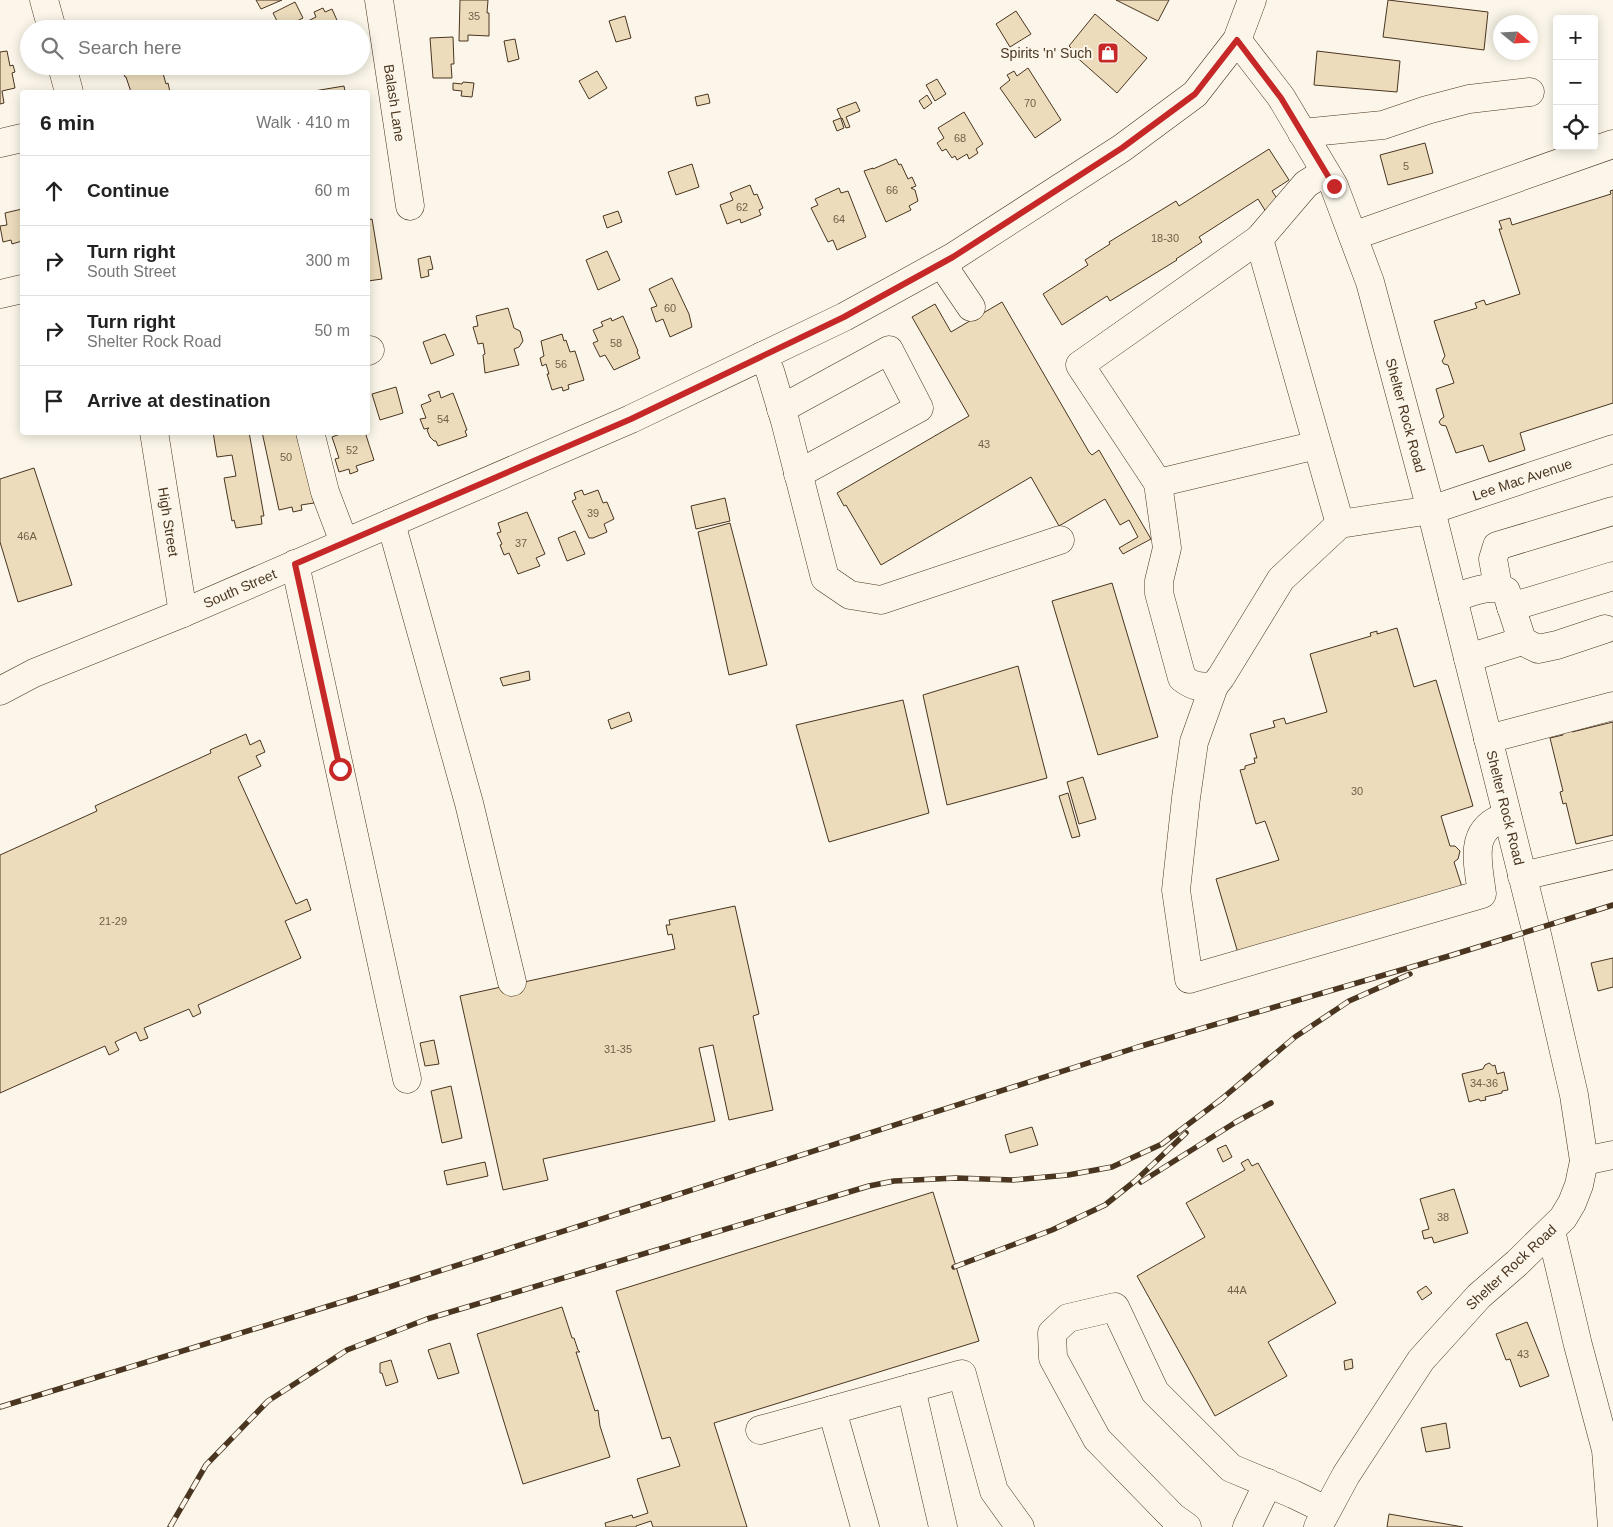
<!DOCTYPE html>
<html lang="en">
<head>
<meta charset="utf-8">
<style>
	:root { --surface:#fff; --page:#f6f6f6; --text:#222; --muted:#767676; --line:#e0e0e0 }
	body { margin:0; font-family:Arial,sans-serif; background:var(--page); color:var(--text) }
	.controls { position:absolute; right:15px; top:15px; display:grid; overflow:hidden; border-radius:5px; box-shadow:0 2px 12px #0003 }
	.controls button { width:45px; height:45px; display:grid; place-items:center; padding:0; border:0; border-bottom:1px solid var(--line); background:var(--surface); color:var(--text); font:25px sans-serif }
	.compass { position:absolute; left:1493px; top:15px; width:45px; height:45px; border-radius:50%; background:var(--surface); box-shadow:0 2px 12px #0003; rotate:108deg }
	.stop { position:absolute; width:15px; height:15px; margin:-11px; border:4px solid #c62828; border-radius:50%; background:#fff }
	.stop.end { background:#c62828; border-color:#fff; box-shadow:0 1px 5px #0008 }
	.list { margin:0; padding:0; list-style:none }
	h2 { display:flex; justify-content:space-between; align-items:center; height:65px; margin:0; padding:0 20px; font-size:21px }
	h2 small { font-size:16px; font-weight:400; color:var(--muted) }
	.list li { display:grid; grid-template-columns:32px 1fr auto; gap:15px; align-items:center; box-sizing:border-box; height:70px; padding:0 20px; border-top:1px solid var(--line) }
	.list b { display:block; font-size:19px; white-space:nowrap }
	.list p { margin:0; font-size:16px; white-space:nowrap; color:var(--muted) }
	.list em { font-size:16px; font-style:normal; color:var(--muted) }
	.icon { flex:none; width:28px; height:28px; fill:none; stroke:currentColor; stroke-width:2; stroke-linecap:round; stroke-linejoin:round }
	.map { position:relative; flex:none; width:1613px; height:1527px; overflow:hidden }
	.search { position:absolute; background:var(--surface); box-shadow:0 2px 12px #0003; left:20px; top:20px; width:350px; height:55px; display:flex; align-items:center; gap:12px; box-sizing:border-box; padding:0 18px; border-radius:28px; color:var(--muted); font-size:19px }
	.panel { position:absolute; background:var(--surface); box-shadow:0 2px 12px #0003; left:20px; top:90px; width:350px; height:345px; border-radius:5px }
	.map>svg:first-child { display:block }
	.building { fill:#ecdcbc; stroke:#4a3520 }
	.lines { fill:none; stroke-linecap:round; stroke-linejoin:round }
	.minor-casing { stroke:#4a3520; stroke-width:29 }
	.major-casing { stroke:#4a3520; stroke-width:29 }
	.minor { stroke:#fbf6e9; stroke-width:28 }
	.major { stroke:#fbf6e9; stroke-width:28 }
	.rail-casing { stroke:#4a3520; stroke-width:5.5 }
	.rail { stroke:#fbf6e9; stroke-width:4; stroke-dasharray:11; stroke-linecap:butt }
	.route { stroke:#c62828; stroke-width:6 }
	.labels { text-anchor:middle; stroke-width:4; stroke-linejoin:round; paint-order:stroke }
	.number-label { font-size:11px; fill:#725f47 }
	.poi-label { font-size:14px; fill:#4a3520; stroke:#fbf6e9; text-anchor:end }
	.street-label { font-size:14px; fill:#4a3520; stroke:#fbf6e9 }
</style>
</head>
<body>
<div class="map">
<svg width="1613" height="1527" viewBox="0 0 1613 1527">
	<rect width="100%" height="100%" fill="#fbf6e9"/>
	<!-- building -->
	<g class="building">
		<path d="M256,0H282L261,9Z"/>
		<path d="M460,0H488L487,13H489V36L468,35V41H459Z"/>
		<path d="M1116,0H1169L1158,21Z"/>
		<path d="M1388,0L1488,12L1484,50L1383,37Z"/>
		<path d="M295,2L303,18L281,29L273,13Z"/>
		<path d="M323,8L325,12L332,9L340,27L343,25L345,29H309L306,22L316,17L314,12Z"/>
		<path d="M1016,11L1031,34L1010,47L996,24Z"/>
		<path d="M1095,14L1147,58L1117,93L1073,54L1075,52L1069,46Z"/>
		<path d="M625,16L631,38L616,42L609,21Z"/>
		<path d="M453,37L454,64H451L452,78H433L430,38Z"/>
		<path d="M515,39L519,59L508,62L504,41Z"/>
		<path d="M7,51L10,66L13,65L15,72L12,73L15,88L2,91L4,103L0,104V52Z"/>
		<path d="M1317,51L1400,61L1397,92L1314,85Z"/>
		<path d="M116,66H161L166,84L168,83L170,92H131L126,77H125L123,72L118,73Z"/>
		<path d="M1028,68L1061,120L1035,138L1000,88L1010,80L1007,75L1014,71L1017,76Z"/>
		<path d="M597,71L607,88L589,99L579,81Z"/>
		<path d="M937,79L946,94L935,101L926,85Z"/>
		<path d="M463,82L474,83L472,97L461,96L462,91L453,90V83L462,84Z"/>
		<path d="M344,86L345,92H308Z"/>
		<path d="M708,94L710,103L697,106L695,97Z"/>
		<path d="M927,95L932,103L924,109L919,101Z"/>
		<path d="M856,102L860,111L846,117L850,127L846,128L842,118L841,119L844,128L837,131L833,121L841,118L837,109Z"/>
		<path d="M964,112L983,144L976,149L978,153L969,159L967,154L957,160L955,156L952,158L946,149L942,151L937,143L944,138L938,128Z"/>
		<path d="M1425,143L1433,173L1388,185L1380,155Z"/>
		<path d="M1269,149L1289,180L1272,191L1280,203L1266,212L1258,199L1199,237L1202,242L1176,259L1177,260L1110,301L1107,296L1062,325L1043,294L1088,265L1085,260L1110,244L1109,242L1176,201L1179,206Z"/>
		<path d="M896,159L899,165L901,164L908,179L912,177L916,186L911,188L915,190L918,201L909,206L911,210L886,222L864,171L873,168V169Z"/>
		<path d="M692,164L699,187L676,195L668,172Z"/>
		<path d="M750,185L754,195L757,194L763,208L759,210L761,215L741,223L740,219L727,224L720,205L733,200L730,193Z"/>
		<path d="M839,188L841,193L848,191L866,237L837,250L833,240L828,242L811,208L818,205L815,199Z"/>
		<path d="M1613,190V403L1520,433L1525,450L1489,462L1483,445L1456,453L1446,426L1441,425L1439,422L1441,419L1444,417L1436,389L1454,383L1448,365L1444,364L1442,361L1445,356L1434,321L1477,308L1475,303L1484,300L1486,305L1520,294L1499,229H1502L1499,221L1510,218L1512,225L1611,194L1610,191Z"/>
		<path d="M22,209V241L12,244L11,240L3,242L0,226L7,225L5,213Z"/>
		<path d="M618,211L622,222L607,228L603,216Z"/>
		<path d="M372,219L382,279L368,281V220Z"/>
		<path d="M607,251L620,280L598,290L586,260Z"/>
		<path d="M430,256L433,269L428,270L429,276L421,278L418,259Z"/>
		<path d="M672,278L689,314L692,327L670,337L663,319L656,322L651,308L657,306L649,289Z"/>
		<path d="M1002,302L1089,452L1092,455L1099,450L1151,539L1123,554L1119,548L1138,537L1129,520L1120,525L1105,499L1059,526L1031,477L881,565L846,505L844,506L837,493L969,416L912,317L935,304L951,332Z"/>
		<path d="M508,308L514,328L520,331L523,341L519,347L514,349L519,365L485,373L483,355L485,354L483,343L478,344L473,327L478,326L476,316Z"/>
		<path d="M623,316L638,351L637,352L640,358L614,370L605,355L600,357L593,343L598,341L593,330L603,326L601,322L611,318L612,321Z"/>
		<path d="M445,334L454,355L431,364L423,342Z"/>
		<path d="M562,334L564,341L566,340L570,352L575,351L584,380L568,385L569,389L563,391L562,387L552,390L547,374H549L546,364L542,366L540,358L544,356L541,341Z"/>
		<path d="M396,387L403,413L380,420L372,394Z"/>
		<path d="M439,391L441,398L453,393L467,430L465,431L467,436L438,446L436,441H434L430,437L427,430L429,428L424,429L420,419L426,418L421,405L431,401L428,395Z"/>
		<path d="M213,432H249L264,516H261L262,524L236,528L234,520L232,521L224,478L236,476L232,455L217,457Z"/>
		<path d="M262,432H298L314,503L301,505L302,510L293,512L292,507L279,510Z"/>
		<path d="M340,432H365L374,460L356,466L358,471L350,474L349,469L339,472L335,459L339,458L332,437L340,434Z"/>
		<path d="M34,468L72,585L18,602L0,542V479Z"/>
		<path d="M582,490L584,495L598,490L603,503L607,502L614,519L604,524L607,532L593,538H589L572,501L576,499L574,493Z"/>
		<path d="M725,498L730,521L696,529L691,506Z"/>
		<path d="M527,512L545,554L536,558L540,566L518,574L509,553L504,555L500,545L502,544L497,533L501,532L498,523Z"/>
		<path d="M730,523L767,665L729,675L698,532Z"/>
		<path d="M575,531L585,554L567,561L558,538Z"/>
		<path d="M1112,583L1158,737L1098,755L1052,601Z"/>
		<path d="M1397,628L1414,687L1436,680L1473,806L1441,816L1450,846H1455L1460,851L1458,859L1454,862L1462,887L1238,953L1216,879L1279,860L1265,821L1256,824L1240,770L1245,769V766L1255,763L1254,758H1257L1250,734L1275,727L1273,721L1284,718L1286,724L1327,712L1310,654L1371,636L1370,633L1377,631V634Z"/>
		<path d="M1018,666L1047,778L947,805L923,695Z"/>
		<path d="M529,671L530,680L503,686L500,678Z"/>
		<path d="M903,700L929,813L829,842L796,725Z"/>
		<path d="M629,712L632,721L611,729L608,720Z"/>
		<path d="M1613,722V835L1576,844L1566,803L1563,804L1560,792L1563,791L1550,738L1563,735L1562,730L1571,728L1572,732Z"/>
		<path d="M246,734L250,745L260,740L265,752L256,756L261,766L238,777L296,904L307,899L311,910L285,921L301,958L198,1005L201,1013L193,1017L189,1009L144,1028L148,1038L140,1041L136,1032L115,1042L119,1050L109,1055L105,1046L0,1093V855L97,811L95,806L211,753L210,750Z"/>
		<path d="M1083,777L1096,819L1079,824L1067,782Z"/>
		<path d="M1068,793L1080,836L1072,838L1059,796Z"/>
		<path d="M735,906L759,1014L753,1016L773,1110L729,1120L713,1045L699,1048L715,1121L543,1159L548,1180L503,1190L460,996L675,949L672,934L668,935L666,925H670L669,920Z"/>
		<path d="M1613,958V987L1598,991L1591,963Z"/>
		<path d="M434,1040L439,1064L425,1066L420,1043Z"/>
		<path d="M1489,1063L1493,1066L1495,1065L1497,1074L1504,1072L1508,1090L1502,1091V1093L1485,1097L1486,1100L1480,1101L1479,1099L1469,1102L1462,1074L1483,1069L1485,1065Z"/>
		<path d="M451,1086L462,1138L442,1143L431,1091Z"/>
		<path d="M1032,1127L1038,1145L1010,1153L1005,1135Z"/>
		<path d="M1226,1145L1232,1157L1223,1162L1217,1149Z"/>
		<path d="M1248,1159L1252,1166L1258,1163L1336,1303L1268,1342L1287,1376L1215,1416L1137,1276L1205,1237L1186,1203L1245,1170L1241,1163Z"/>
		<path d="M485,1162L488,1176L447,1185L444,1171Z"/>
		<path d="M1454,1189L1468,1233L1434,1243L1432,1237L1424,1239L1422,1231L1429,1229L1420,1199Z"/>
		<path d="M933,1192L979,1341L714,1423L747,1527H653L651,1521L636,1526V1527H606L605,1523L632,1515L633,1518L648,1513L637,1479L680,1466L670,1437L662,1439L616,1291Z"/>
		<path d="M1426,1286L1432,1293L1422,1300L1417,1292Z"/>
		<path d="M562,1307L572,1338H574L578,1350L580,1352H576L595,1411L598,1410L600,1426L610,1457L523,1484L477,1334Z"/>
		<path d="M1527,1322L1549,1376L1520,1387L1510,1359L1506,1360L1496,1334Z"/>
		<path d="M450,1343L459,1373L438,1379L428,1350Z"/>
		<path d="M1352,1359L1353,1368L1345,1370L1344,1361Z"/>
		<path d="M391,1360L398,1382L386,1386L382,1373H380V1363Z"/>
		<path d="M1446,1423L1450,1448L1426,1452L1421,1428Z"/>
		<path d="M1389,1514L1463,1527H1387Z"/>
	</g>
	<g class="lines">
		<!-- minor casing -->
		<g class="minor-casing">
			<g id="minor">
				<path d="M44,0L52,29"/>
				<path id="s1" d="M379,0L410,206"/>
				<path id="s2" d="M1237,40L1281,97L1334,186L1370,282L1431,510L1536,930L1574,1095L1584,1161L1579,1185L1572,1203L1563,1218L1517,1263L1479,1296L1421,1360L1346,1475L1318,1527"/>
				<path d="M62,66L69,92"/>
				<path d="M1302,133L1383,125L1427,110L1469,99L1530,92"/>
				<path d="M0,143L22,138"/>
				<path d="M1325,172L1306,184L1259,239L1340,524"/>
				<path d="M1353,236L1613,144"/>
				<path d="M1259,239L1080,365L1158,483L1317,445"/>
				<path d="M944,262L950,276L971,307"/>
				<path d="M0,294L22,289"/>
				<path d="M368,351L370,350"/>
				<path d="M762,356L770,371L785,421L825,578L850,595L881,600L1060,540"/>
				<path d="M781,409L889,350L919,408L798,474"/>
				<path id="s3" d="M154,432L183,613"/>
				<path d="M310,432L325,492L344,542"/>
				<path id="s4" d="M1158,483L1167,548L1159,581V593L1182,678C1194,687 1198,687 1214,686L1221,677L1281,579L1340,524L1431,510L1613,449"/>
				<path d="M391,523L469,803L512,982"/>
				<path d="M295,564L407,1079"/>
				<path d="M1498,587L1493,559L1497,546L1613,511"/>
				<path d="M1453,598C1469,593 1490,583 1506,591L1520,634L1516,643L1468,658"/>
				<path d="M1511,607L1613,576"/>
				<path d="M1518,639L1538,649L1557,645L1605,629"/>
				<path d="M1214,686L1194,742L1186,798L1176,890L1189,979L1482,894C1478,861 1467,829 1507,816"/>
				<path d="M1488,739L1613,706"/>
				<path d="M1522,876L1613,855"/>
				<path d="M1584,1161L1613,1155"/>
				<path d="M1551,1231L1578,1345L1606,1450L1612,1527"/>
				<path d="M911,1388L943,1527"/>
				<path d="M832,1410L865,1527"/>
				<path d="M760,1430L962,1374L994,1491L1020,1527"/>
				<path d="M1187,1527L1173,1517L1097,1439L1053,1358L1052,1333L1068,1318L1115,1307L1155,1392L1231,1468L1293,1494L1326,1510"/>
				<path d="M1247,1527L1268,1483"/>
			</g>
		</g>
		<!-- major casing -->
		<g class="major-casing">
			<g id="major">
				<path id="s5" d="M0,691L34,673L183,613L631,419L844,317L953,257L1122,148L1195,94L1237,40L1252,0"/>
			</g>
		</g>
		<!-- minor -->
		<use href="#minor" class="minor"/>
		<!-- major -->
		<use href="#major" class="major"/>
		<!-- rail casing -->
		<g class="rail-casing">
			<g id="rail">
				<path d="M1218,1102L1295,1037L1349,1001L1410,974"/>
				<path d="M1141,1182L1236,1122L1271,1103"/>
				<path d="M954,1267L1052,1230L1105,1205L1135,1181L1186,1133"/>
				<path d="M0,1407L355,1298L1138,1047L1449,956L1613,905"/>
				<path d="M170,1527L206,1465L268,1401L347,1350L427,1319L869,1186L894,1181L956,1178L1013,1180L1068,1175L1112,1167L1162,1144L1223,1098"/>
			</g>
		</g>
		<!-- rail -->
		<use href="#rail" class="rail"/>
	</g>
	<g class="lines">
		<!-- route -->
		<path class="route" d="M340,769L295,564L631,419L844,317L953,257L1122,148L1195,94L1237,40L1281,98L1334,186"/>
	</g>
	<!-- icons -->
	<defs>
		<g id="shop-square" transform="scale(1.125)"><rect x="-9" y="-9" width="18" height="18" rx="4" fill="#c62828" stroke="#fbf6e9"/><path d="M-5-2.5h2.3a2.7 3.5 0 0 1 5.4 0H5L5.5 6h-11ZM-1.5-2.5h3a1.5 2.3 0 0 0-3 0Z" fill="#fff"/></g>
	</defs>
	<g fill-rule="evenodd">
		<use href="#shop-square" x="1108" y="53"/>
	</g>
	<g class="labels">
		<!-- number labels -->
		<g class="number-label">
			<text x="474" y="20">35</text>
			<text x="1030" y="107">70</text>
			<text x="960" y="142">68</text>
			<text x="1406" y="170">5</text>
			<text x="892" y="194">66</text>
			<text x="742" y="211">62</text>
			<text x="839" y="223">64</text>
			<text x="1165" y="242">18-30</text>
			<text x="670" y="312">60</text>
			<text x="616" y="347">58</text>
			<text x="561" y="368">56</text>
			<text x="443" y="423">54</text>
			<text x="984" y="448">43</text>
			<text x="352" y="454">52</text>
			<text x="286" y="461">50</text>
			<text x="593" y="517">39</text>
			<text x="27" y="540">46A</text>
			<text x="521" y="547">37</text>
			<text x="1357" y="795">30</text>
			<text x="113" y="925">21-29</text>
			<text x="618" y="1053">31-35</text>
			<text x="1484" y="1087">34-36</text>
			<text x="1443" y="1221">38</text>
			<text x="1237" y="1294">44A</text>
			<text x="1523" y="1358">43</text>
		</g>
		<!-- poi labels -->
		<g class="poi-label">
			<text x="1092" y="58">Spirits 'n' Such</text>
		</g>
		<!-- street labels -->
		<g class="street-label">
			<text dy="5" stroke="none"><textPath href="#s1" startOffset="104">Balash Lane</textPath></text>
			<text dy="5" stroke="none"><textPath href="#s2" startOffset="416">Shelter Rock Road</textPath></text>
			<text dy="5" stroke="none"><textPath href="#s4" startOffset="629">Lee Mac Avenue</textPath></text>
			<text dy="5" stroke="none"><textPath href="#s3" startOffset="91">High Street</textPath></text>
			<text dy="5" stroke="none"><textPath href="#s5" startOffset="261">South Street</textPath></text>
			<text dy="5" stroke="none"><textPath href="#s2" startOffset="821">Shelter Rock Road</textPath></text>
			<text transform="translate(1511 1267) rotate(-43)" y="5">Shelter Rock Road</text>
		</g>
	</g>
</svg>
<div class="controls">
<button>+</button>
<button>−</button>
<button><svg class="icon" aria-label="locate" viewBox="0 0 24 24"><circle cx="12" cy="12" r="6"/><path d="M12 2v4M12 18v4M2 12h4M18 12h4"/></svg></button>
</div>
<svg class="compass" viewBox="-18 -18 36 36"><path d="M0-13l5 13h-10z" fill="#e53935"/><path d="M0 13l5-13h-10z" fill="#767676"/></svg>
<div class="stop" style="left:340px;top:769px"></div>
<div class="stop end" style="left:1334px;top:186px"></div>
<div class="search"><svg class="icon" aria-label="search" viewBox="0 0 24 24"><circle cx="10" cy="10" r="6"/><path d="M15 15l6 6"/></svg>Search here</div>
<section class="panel">
<h2>6 min<small>Walk · 410 m</small></h2>
<ul class="list">
<li><svg class="icon" aria-label="ahead" viewBox="0 0 24 24"><path d="M12 20V5M6 11l6-6 6 6"/></svg><div><b>Continue</b></div><em>60 m</em></li>
<li><svg class="icon" aria-label="right" viewBox="0 0 24 24"><path d="M7 20v-9h11M14 6l5 5-5 5"/></svg><div><b>Turn right</b><p>South Street</p></div><em>300 m</em></li>
<li><svg class="icon" aria-label="right" viewBox="0 0 24 24"><path d="M7 20v-9h11M14 6l5 5-5 5"/></svg><div><b>Turn right</b><p>Shelter Rock Road</p></div><em>50 m</em></li>
<li><svg class="icon" aria-label="arrive" viewBox="0 0 24 24"><path d="M6 21V4h12l-3 4 3 4H6"/></svg><div><b>Arrive at destination</b></div></li>
</ul>
</section>
</div>
</body>
</html>
